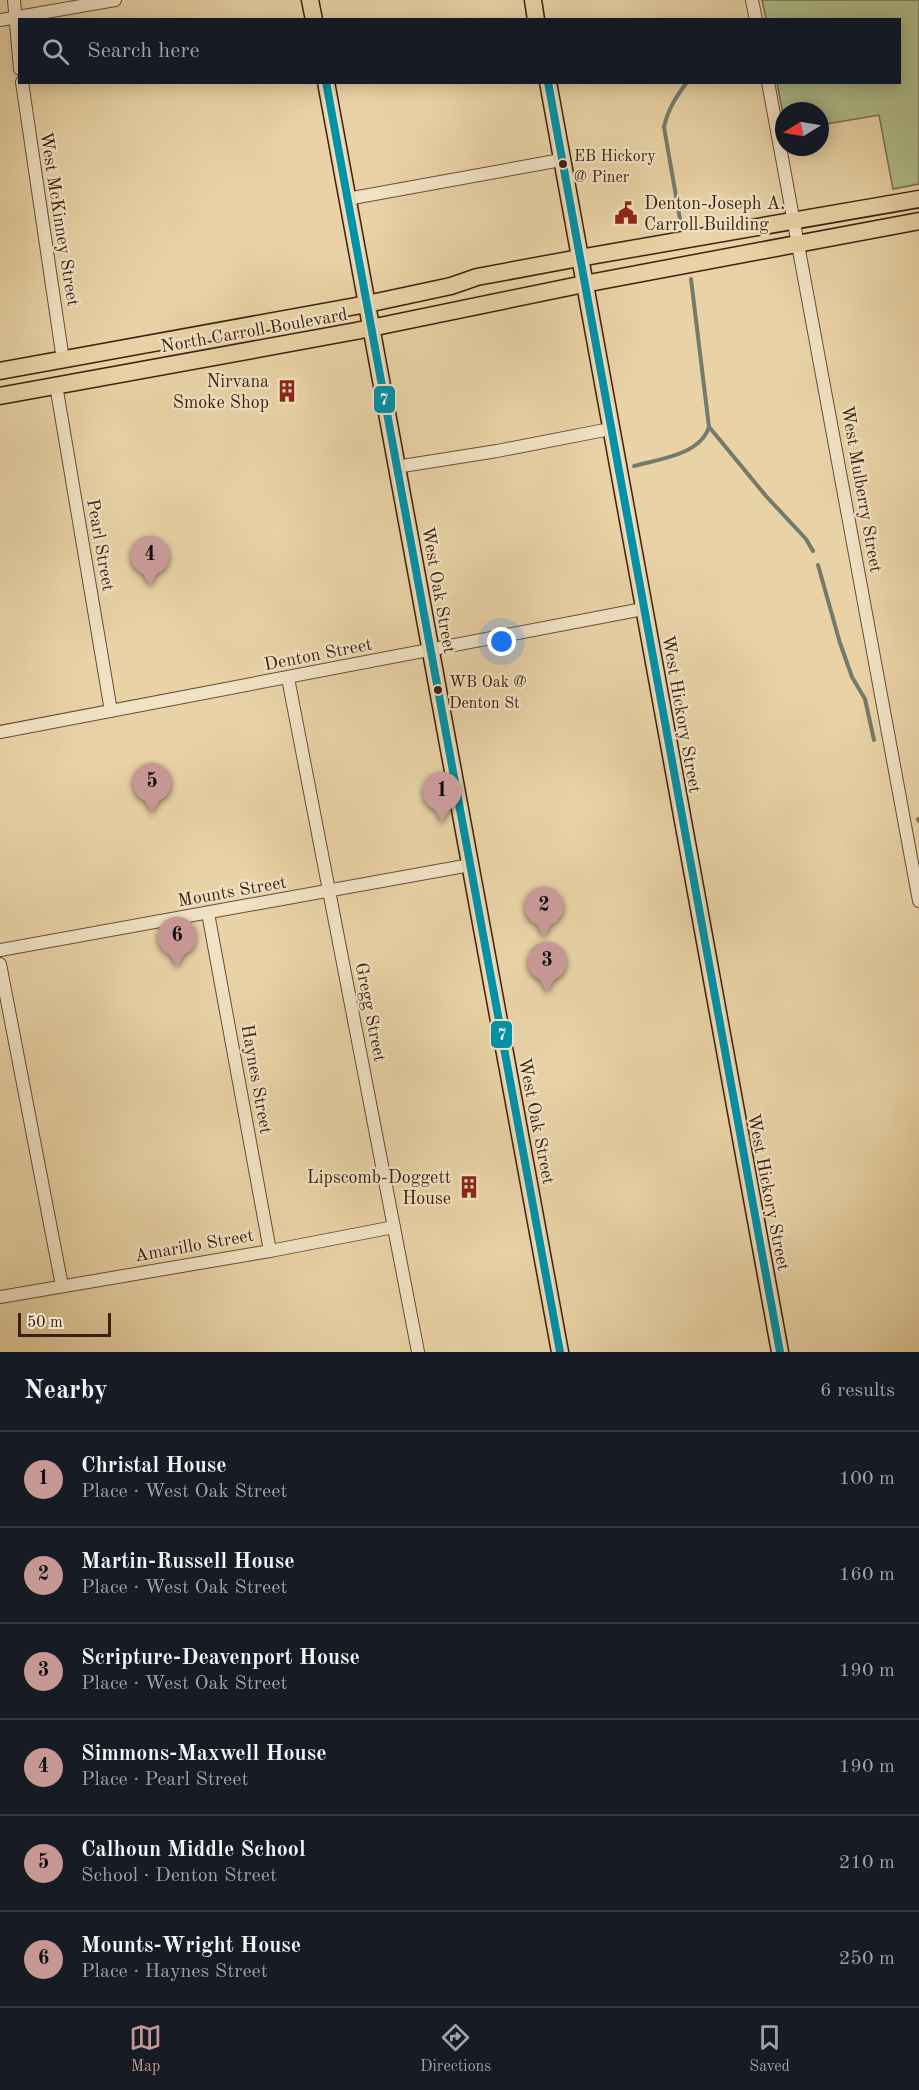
<!DOCTYPE html>
<html lang="en">
<head>
<meta charset="utf-8">
<style>
	:root { --surface:#171b24; --page:#242831; --text:#f1f3f6; --muted:#9ea1a6; --line:#363941; --accent:#c59692 }
	body { margin:0; font-family:"Old Standard TT",serif; background:var(--page); color:var(--text) }
	.compass { position:absolute; left:775px; top:102px; width:54px; height:54px; border-radius:50%; background:var(--surface); box-shadow:0 3px 15px #0003; rotate:259deg }
	.scale { position:absolute; left:18px; bottom:15px; width:93px; box-sizing:border-box; padding-left:6px; border:3px solid #3c2010; border-top:0; font-size:16px; line-height:21px; white-space:nowrap; color:#3c2010; -webkit-text-stroke:4px #f1e2c5; paint-order:stroke }
	.you { position:absolute; left:502px; top:642px; width:21px; height:21px; margin:-15px; border:4px solid #fff; border-radius:50%; background:#1a73e8; box-shadow:0 0 0 9px #1a73e833 }
	.badge { display:grid; place-items:center; width:39px; height:39px; border-radius:50%; background:var(--accent); color:#111; font-size:20px; font-weight:700 }
	.pin { position:absolute; translate:-50% -50px; filter:drop-shadow(0 2px 3px #0008) }
	.pin::after { content:''; position:absolute; top:32px; width:21px; height:18px; background:inherit; clip-path:polygon(0 0,100% 0,50% 100%) }
	.list { margin:0; padding:0; list-style:none }
	h2 { display:flex; justify-content:space-between; align-items:center; height:78px; margin:0; padding:0 24px; font-size:26px }
	h2 small { font-size:20px; font-weight:400; color:var(--muted) }
	.list li { display:grid; grid-template-columns:39px 1fr auto; gap:18px; align-items:center; box-sizing:border-box; height:96px; padding:0 24px; border-top:2px solid var(--line) }
	.list b { display:block; font-size:22px; white-space:nowrap }
	.list p { margin:0; font-size:20px; white-space:nowrap; color:var(--muted) }
	.list em { font-size:20px; font-style:normal; color:var(--muted) }
	.icon { flex:none; width:33px; height:33px; fill:none; stroke:currentColor; stroke-width:2; stroke-linecap:round; stroke-linejoin:round }
	.map { position:relative; flex:none; width:919px; height:1352px; overflow:hidden }
	.search { position:absolute; background:var(--surface); box-shadow:0 3px 15px #0003; left:18px; right:18px; top:18px; height:66px; display:flex; align-items:center; gap:15px; box-sizing:border-box; padding:0 21px; border-radius:0px; color:var(--muted); font-size:22px }
	.sheet { height:654px; background:var(--surface) }
	nav { display:flex; justify-content:space-around; align-items:center; box-sizing:border-box; height:84px; border-top:2px solid var(--line); background:var(--surface); font-size:16px; color:var(--muted) }
	nav a { display:grid; justify-items:center; gap:3px }
	nav .on { color:var(--accent) }
	.map>svg:first-child { display:block }
	.green { fill:#b0be8c; stroke:#766f4e; stroke-width:1.5 }
	.lines { fill:none; stroke-linecap:round; stroke-linejoin:round }
	.stream { stroke:#737b6b; stroke-width:4 }
	.minor-casing { stroke:#674d36; stroke-width:14 }
	.major-casing { stroke:#3c2010; stroke-width:19 }
	.minor { stroke:#f1e2c5; stroke-width:12 }
	.major { stroke:#e9d3a6; stroke-width:16 }
	.bus-1-casing { stroke:#f1e2c5; stroke-width:12 }
	.bus-1 { stroke:#0092a9; stroke-width:8 }
	.bus-dot { fill:#3c2010; stroke:#f1e2c5; stroke-width:2 }
	.labels { text-anchor:middle; stroke-width:4.5; stroke-linejoin:round; paint-order:stroke }
	.bus-label { font-size:16px; fill:#3c2010; stroke:#f1e2c5; text-anchor:start }
	.poi-label { font-size:18px; fill:#3c2010; stroke:#f1e2c5; text-anchor:end }
	.street-label { font-size:18px; fill:#3c2010; stroke:#f1e2c5 }
	.line-badge { stroke:#f1e2c5; stroke-width:2 }
	.badge-label { font-size:16px; text-anchor:middle; font-weight:bold; fill:#fff }
</style>
</head>
<body>
<div class="map">
<svg width="919" height="1352" viewBox="0 0 919 1352">
	<rect width="100%" height="100%" fill="#e9d3a6"/>
	<filter id="stains"><feTurbulence type="fractalNoise" baseFrequency=".00333" numOctaves="4"/><feColorMatrix values="0 0 0 0 .2 0 0 0 0 .09 0 0 0 0 .02 0 0 0 .5 -.17"/></filter>
	<radialGradient id="worn" r=".72"><stop offset=".6" stop-color="#630" stop-opacity="0"/><stop offset="1" stop-color="#630" stop-opacity=".3"/></radialGradient>
	<!-- green -->
	<path class="green" d="M762,0H919V184L893,189L879,115L820,125V111H784V119L777,83L900,82V20L766,19Z"/>
	<g class="lines">
		<!-- stream -->
		<g class="stream">
			<path d="M681,225L664,127C668,109 676,97 687,82"/>
			<path d="M710,428L766,496L806,539L813,551"/>
			<path d="M634,466C659,459 700,455 709,427L691,279"/>
			<path d="M818,565L840,643L852,677L865,699L874,740"/>
			<path d="M918,819L919,821"/>
		</g>
		<!-- minor casing -->
		<g class="minor-casing">
			<g id="minor">
				<path d="M14,0L20,69"/>
				<path d="M752,0L756,20"/>
				<path d="M0,20L115,0"/>
				<path d="M22,82L63,360"/>
				<path d="M768,82L919,901"/>
				<path d="M347,199L561,160"/>
				<path d="M56,385L111,711"/>
				<path d="M396,467L497,451L610,429"/>
				<path d="M288,678L418,1352"/>
				<path d="M0,732L643,609"/>
				<path d="M208,913L270,1251"/>
				<path d="M0,950L470,865"/>
				<path d="M0,964L62,1286"/>
				<path d="M0,1297L270,1251L394,1227"/>
			</g>
		</g>
		<!-- major casing -->
		<g class="major-casing">
			<g id="major">
				<path d="M310,0L314,20"/>
				<path d="M533,0L536,20"/>
				<path d="M326,82L560,1352"/>
				<path d="M548,82L780,1352"/>
				<path d="M0,371L367,304L451,286L477,277L579,258L919,199"/>
				<path d="M0,396L356,331L584,284L919,221"/>
			</g>
		</g>
		<!-- minor -->
		<use href="#minor" class="minor"/>
		<!-- major -->
		<use href="#major" class="major"/>
		<!-- bus-1 casing -->
		<g class="bus-1-casing">
			<g id="bus-1">
				<path d="M326,82L560,1352"/>
				<path d="M548,82L780,1352"/>
			</g>
		</g>
		<!-- bus-1 -->
		<use href="#bus-1" class="bus-1"/>
	</g>
	<!-- icons -->
	<defs>
		<g id="civic-bare" transform="scale(1.8)"><path d="M-.6-6.5H3V-4.5H.6V-3L4-1V1h2V6H-6V1h2V-1L-.6-3ZM-1.2 2.5V6h2.4V2.5Z" fill="#8f2418" stroke="#f1e2c5" stroke-width="2.5" paint-order="stroke"/></g>
		<g id="building-bare" transform="scale(1.8)"><path d="M-4-6H4V6H1V3H-1V6H-4ZM-2.5-4.3h1.7v1.8h-1.7ZM.8-4.3h1.7v1.8H.8ZM-2.5-1h1.7V.8h-1.7ZM.8-1h1.7V.8H.8Z" fill="#8f2418" stroke="#f1e2c5" stroke-width="2.5" paint-order="stroke"/></g>
	</defs>
	<g fill-rule="evenodd">
		<use href="#civic-bare" x="626" y="213"/>
		<use href="#building-bare" x="287" y="391"/>
		<use href="#building-bare" x="469" y="1187"/>
	</g>
	<!-- markers -->
	<g class="bus-dot">
		<circle cx="563" cy="164" r="5"/>
		<circle cx="438" cy="690" r="5"/>
	</g>
	<g class="labels">
		<!-- bus labels -->
		<g class="bus-label">
			<text x="574" y="161">EB Hickory<tspan x="574" dy="21">@ Piner</tspan></text>
			<text x="449" y="687">WB Oak @<tspan x="449" dy="21">Denton St</tspan></text>
		</g>
		<!-- poi labels -->
		<g class="poi-label">
			<text x="644" y="209" text-anchor="start">Denton-Joseph A.<tspan x="644" dy="21">Carroll Building</tspan></text>
			<text x="269" y="387">Nirvana<tspan x="269" dy="21">Smoke Shop</tspan></text>
			<text x="451" y="1183">Lipscomb-Doggett<tspan x="451" dy="21">House</tspan></text>
		</g>
		<!-- street labels -->
		<g class="street-label">
			<text transform="translate(60 219) rotate(81)" y="6">West McKinney Street</text>
			<text transform="translate(254 330) rotate(-10)" y="6">North Carroll Boulevard</text>
			<text transform="translate(862 489) rotate(80)" y="6">West Mulberry Street</text>
			<text transform="translate(101 545) rotate(80)" y="6">Pearl Street</text>
			<text transform="translate(439 590) rotate(80)" y="6">West Oak Street</text>
			<text transform="translate(318 654) rotate(-11)" y="6">Denton Street</text>
			<text transform="translate(682 714) rotate(80)" y="6">West Hickory Street</text>
			<text transform="translate(232 891) rotate(-10)" y="6">Mounts Street</text>
			<text transform="translate(371 1012) rotate(79)" y="6">Gregg Street</text>
			<text transform="translate(257 1079) rotate(80)" y="6">Haynes Street</text>
			<text transform="translate(537 1121) rotate(79)" y="6">West Oak Street</text>
			<text transform="translate(769 1192) rotate(79)" y="6">West Hickory Street</text>
			<text transform="translate(194 1245) rotate(-10)" y="6">Amarillo Street</text>
		</g>
	</g>
	<g class="line-badge">
		<rect x="373" y="385" width="23" height="29" rx="6" fill="#0092a9"/>
		<rect x="490" y="1020" width="23" height="29" rx="6" fill="#0092a9"/>
	</g>
	<g class="badge-label">
		<text x="384" y="405">7</text>
		<text x="502" y="1040">7</text>
	</g>
	<rect width="100%" height="100%" filter="url(#stains)"/>
	<rect width="100%" height="100%" fill="url(#worn)"/>
</svg>
<svg class="compass" viewBox="-18 -18 36 36"><path d="M0-13l5 13h-10z" fill="#e53935"/><path d="M0 13l5-13h-10z" fill="#9ea1a6"/></svg>
<div class="scale">50 m</div>
<div class="you"></div>
<div class="pin badge" style="left:442px;top:822px">1</div>
<div class="pin badge" style="left:544px;top:937px">2</div>
<div class="pin badge" style="left:547px;top:992px">3</div>
<div class="pin badge" style="left:150px;top:586px">4</div>
<div class="pin badge" style="left:152px;top:813px">5</div>
<div class="pin badge" style="left:177px;top:967px">6</div>
<div class="search"><svg class="icon" aria-label="search" viewBox="0 0 24 24"><circle cx="10" cy="10" r="6"/><path d="M15 15l6 6"/></svg>Search here</div>
</div>
<section class="sheet">
<h2>Nearby<small>6 results</small></h2>
<ul class="list">
<li><span class="badge">1</span><div><b>Christal House</b><p>Place · West Oak Street</p></div><em>100 m</em></li>
<li><span class="badge">2</span><div><b>Martin-Russell House</b><p>Place · West Oak Street</p></div><em>160 m</em></li>
<li><span class="badge">3</span><div><b>Scripture-Deavenport House</b><p>Place · West Oak Street</p></div><em>190 m</em></li>
<li><span class="badge">4</span><div><b>Simmons-Maxwell House</b><p>Place · Pearl Street</p></div><em>190 m</em></li>
<li><span class="badge">5</span><div><b>Calhoun Middle School</b><p>School · Denton Street</p></div><em>210 m</em></li>
<li><span class="badge">6</span><div><b>Mounts-Wright House</b><p>Place · Haynes Street</p></div><em>250 m</em></li>
</ul>
</section>
<nav>
<a class="on"><svg class="icon" aria-label="map" viewBox="0 0 24 24"><path d="M3 6l6-2 6 2 6-2v14l-6 2-6-2-6 2zM9 4v14M15 6v14"/></svg>Map</a>
<a><svg class="icon" aria-label="directions" viewBox="0 0 24 24"><path d="M12 3l9 9-9 9-9-9zM9 14v-3h6M13 9l2 2-2 2"/></svg>Directions</a>
<a><svg class="icon" aria-label="saved" viewBox="0 0 24 24"><path d="M7 4h10v16l-5-4-5 4z"/></svg>Saved</a>
</nav>
</body>
</html>
